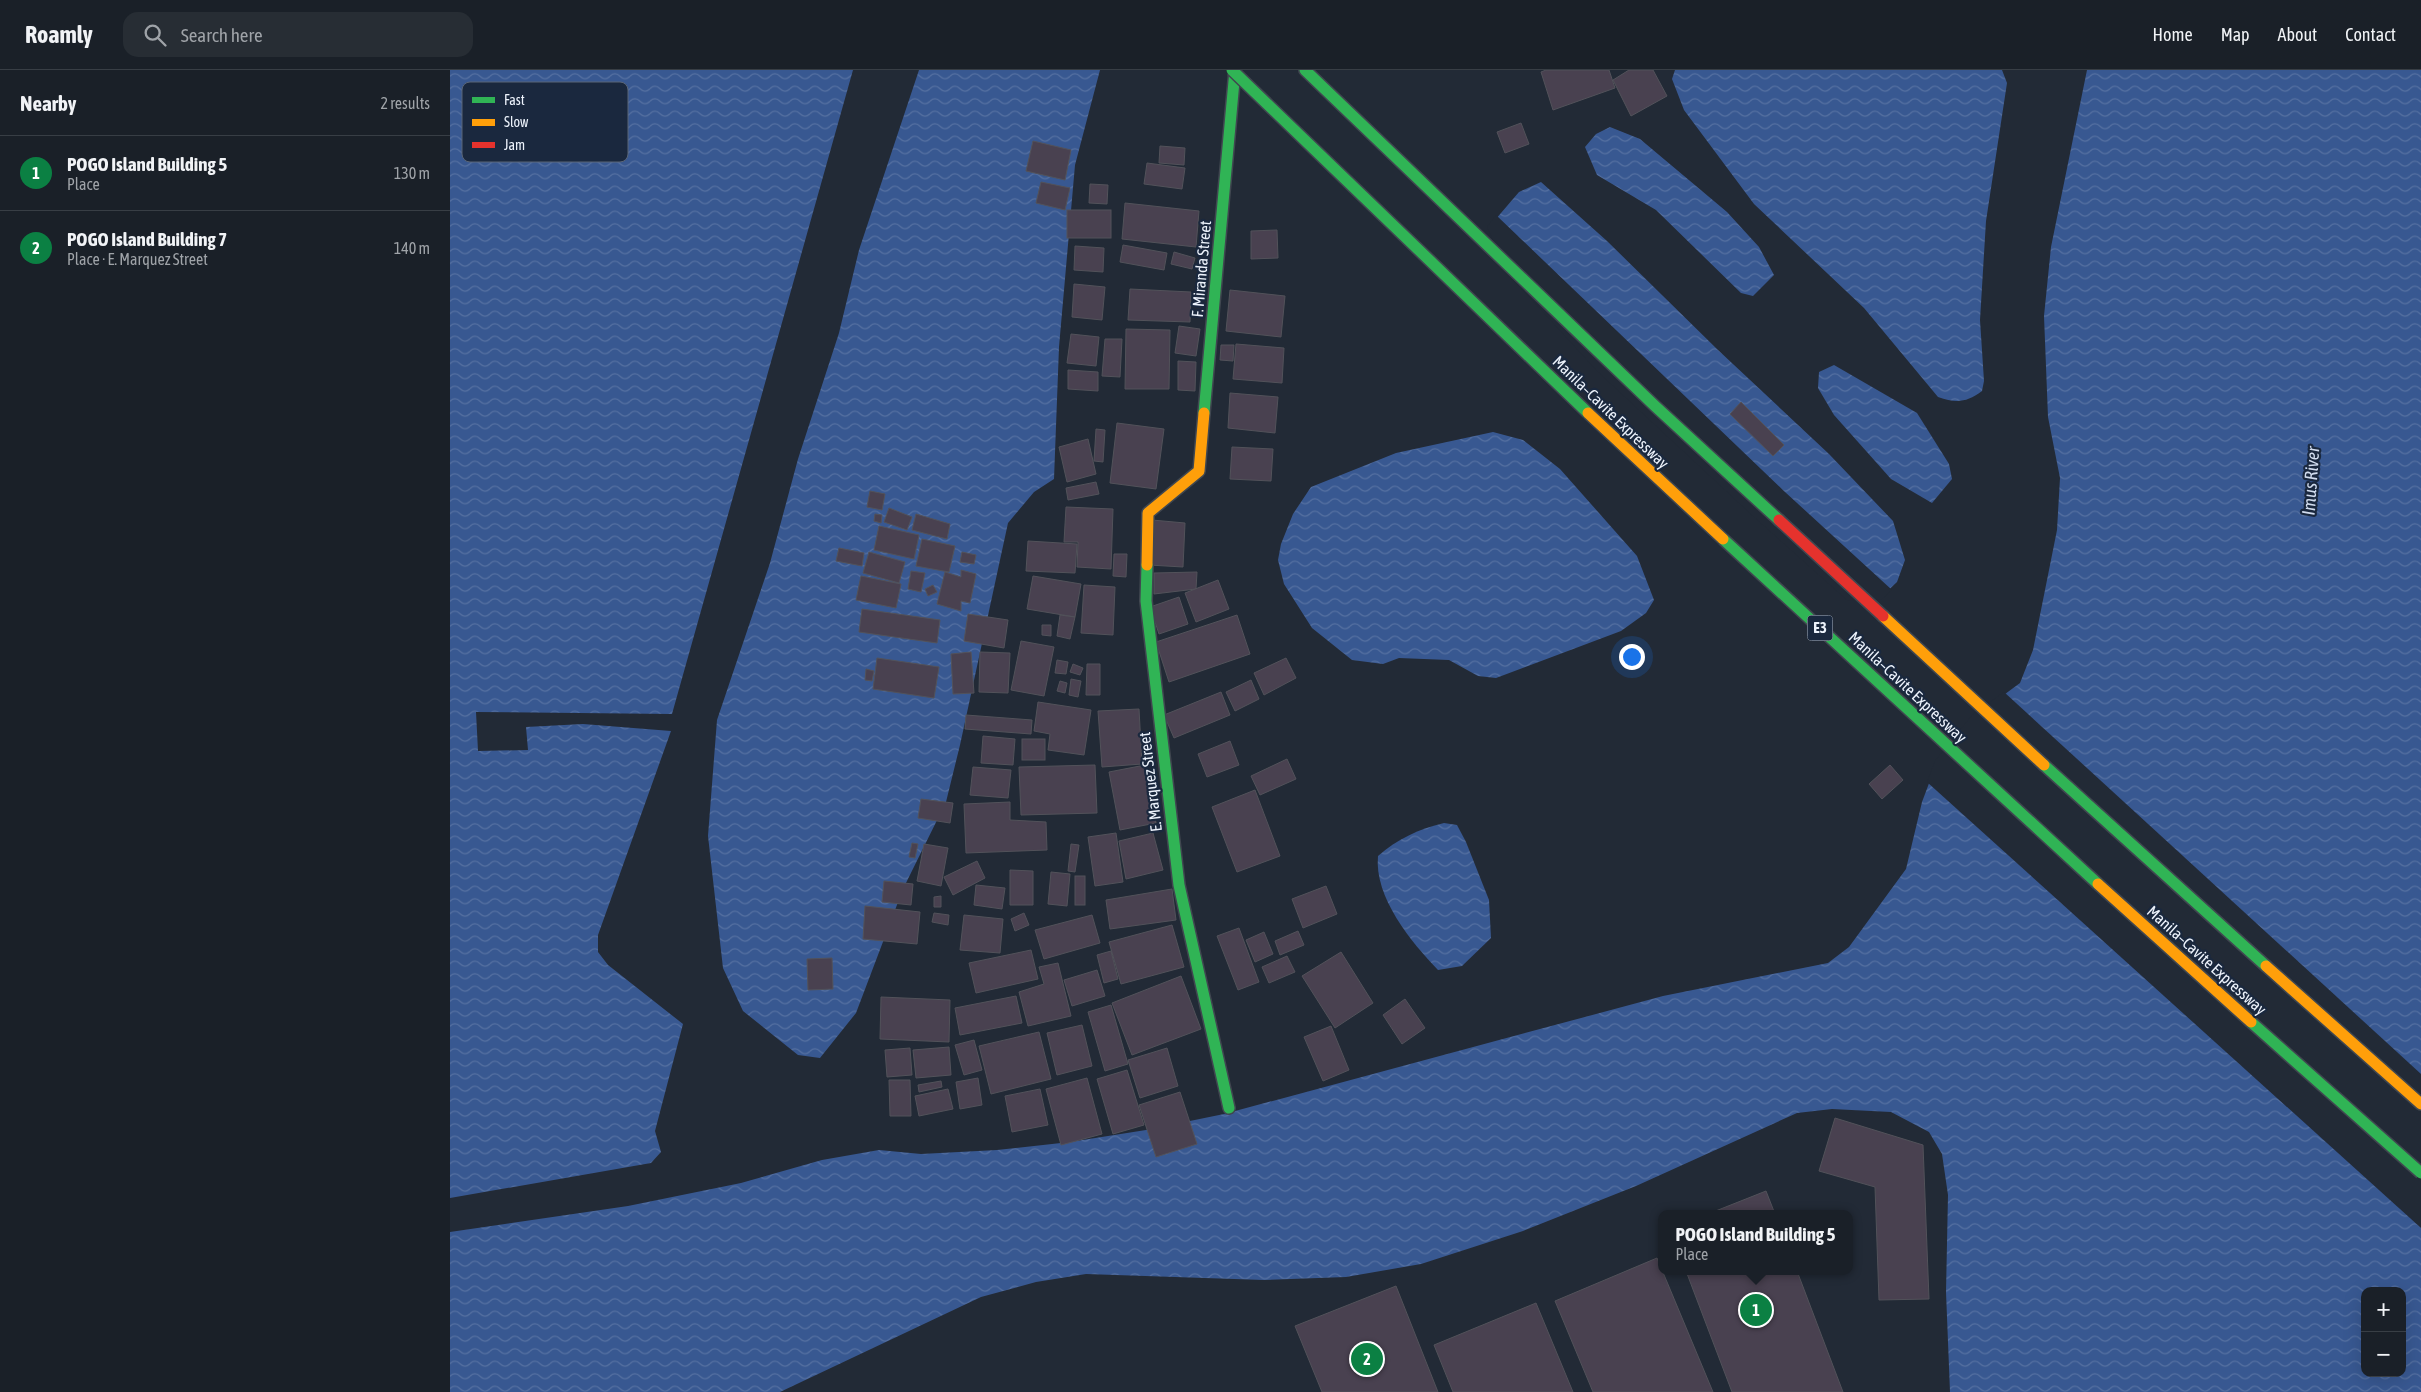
<!DOCTYPE html>
<html lang="en">
<head>
<meta charset="utf-8">
<style>
	:root { --surface:#1a2028; --page:#272d34; --text:#f1f3f6; --muted:#9fa3a8; --line:#383e45; --accent:#0b8043 }
	body { margin:0; font-family:"Asap Condensed",sans-serif; background:var(--page); color:var(--text) }
	.controls { position:absolute; right:15px; bottom:15px; display:grid; overflow:hidden; border-radius:10px; box-shadow:0 5px 20px #0002 }
	.controls button { width:45px; height:45px; display:grid; place-items:center; padding:0; border:0; border-bottom:1px solid var(--line); background:var(--surface); color:var(--text); font:25px sans-serif }
	.you { position:absolute; left:1181px; top:586px; width:18px; height:18px; margin:-12px; border:4px solid #fff; border-radius:50%; background:#1a73e8; box-shadow:0 0 0 8px #1a73e833 }
	.badge { display:grid; place-items:center; width:32px; height:32px; border-radius:50%; background:var(--accent); color:#fff; font-size:16px; font-weight:700 }
	.pin { position:absolute; translate:-50% -50%; border:2px solid #fff; box-shadow:0 1px 5px #0006 }
	.popup { position:absolute; left:1208px; top:1140px; width:195px; height:65px; box-sizing:border-box; display:grid; place-content:center; border-radius:10px; background:var(--surface); filter:drop-shadow(0 1px 4px #0005); font-size:16px; white-space:nowrap; color:var(--muted) }
	.popup b { font-size:19px; color:var(--text) }
	.popup::after { content:''; position:absolute; left:50%; top:100%; margin-left:-10px; border:10px solid transparent; border-top-color:var(--surface) }
	.list { margin:0; padding:0; list-style:none }
	h2 { display:flex; justify-content:space-between; align-items:center; height:65px; margin:0; padding:0 20px; font-size:21px }
	h2 small { font-size:16px; font-weight:400; color:var(--muted) }
	.list li { display:grid; grid-template-columns:32px 1fr auto; gap:15px; align-items:center; box-sizing:border-box; height:75px; padding:0 20px; border-top:1px solid var(--line) }
	.list b { display:block; font-size:19px; white-space:nowrap }
	.list p { margin:0; font-size:16px; white-space:nowrap; color:var(--muted) }
	.list em { font-size:16px; font-style:normal; color:var(--muted) }
	.icon { flex:none; width:28px; height:28px; fill:none; stroke:currentColor; stroke-width:2; stroke-linecap:round; stroke-linejoin:round }
	.map { position:relative; flex:none; width:1971px; height:1322px; overflow:hidden }
	header { display:flex; align-items:center; gap:30px; box-sizing:border-box; height:70px; padding:0 25px; background:var(--surface); border-bottom:1px solid var(--line) }
	header strong { font-size:24px }
	nav { display:flex; gap:28px; margin-inline-start:auto; font-size:18px }
	.search { width:350px; height:45px; background:var(--page); display:flex; align-items:center; gap:12px; box-sizing:border-box; padding:0 18px; border-radius:15px; color:var(--muted); font-size:19px }
	main { display:flex }
	aside { flex:1; background:var(--surface) }
	.map>svg:first-child { display:block }
	.water { fill:url(#water-waves); fill-rule:evenodd }
	.pier { fill:#222a36 }
	.building { fill:#494150; stroke:#52525a }
	.lines { fill:none; stroke-linecap:round; stroke-linejoin:round }
	.fast-casing { stroke:#404750; stroke-width:14 }
	.slow-casing { stroke:#404750; stroke-width:14 }
	.jam-casing { stroke:#404750; stroke-width:14 }
	.fast { stroke:#30b455; stroke-width:11 }
	.slow { stroke:#ff9f0a; stroke-width:11 }
	.jam { stroke:#e5322d; stroke-width:11 }
	.fast-bridge-casing { stroke:#404750; stroke-width:14; stroke-linecap:butt }
	.slow-bridge-casing { stroke:#404750; stroke-width:14; stroke-linecap:butt }
	.fast-bridge { stroke:#30b455; stroke-width:11 }
	.slow-bridge { stroke:#ff9f0a; stroke-width:11 }
	.labels { text-anchor:middle; stroke-width:4.5; stroke-linejoin:round; paint-order:stroke }
	.shield { fill:#1a283e; stroke:#aeb6c3; stroke-width:1 }
	.shield-label { font-size:15px; font-weight:bold; fill:#edf3fc }
	.street-label { font-size:16px; fill:#edf3fc; stroke:#1a283e }
	.water-label { font-size:18px; font-style:italic; fill:#d1dcee; stroke:#1a283e }
	.key { fill:#1a283e; stroke:#596577; stroke-width:1 }
	.key-label { font-size:14px; fill:#edf3fc }
</style>
</head>
<body>
<header>
<strong>Roamly</strong>
<div class="search"><svg class="icon" aria-label="search" viewBox="0 0 24 24"><circle cx="10" cy="10" r="6"/><path d="M15 15l6 6"/></svg>Search here</div>
<nav><a>Home</a><a>Map</a><a>About</a><a>Contact</a></nav>
</header>
<main>
<aside>
<h2>Nearby<small>2 results</small></h2>
<ul class="list">
<li><span class="badge">1</span><div><b>POGO Island Building 5</b><p>Place</p></div><em>130 m</em></li>
<li><span class="badge">2</span><div><b>POGO Island Building 7</b><p>Place · E. Marquez Street</p></div><em>140 m</em></li>
</ul>
</aside>
<div class="map">
<svg width="1971" height="1322" viewBox="0 0 1971 1322">
	<defs>
		<pattern id="water-waves" width="16" height="10" patternUnits="userSpaceOnUse" patternTransform="scale(1.25)"><rect width="16" height="10" fill="#385891"/><path d="M0 5q4-4 8 0t8 0" fill="none" stroke="#5570a1"/></pattern>
	</defs>
	<rect width="100%" height="100%" fill="#222a36"/>
	<!-- water -->
	<g class="water">
		<path d="M0,0H403L222,644L26,642L28,681L78,680L76,657L133,654L221,661L148,865V882L158,895L233,954L205,1061L211,1082L201,1093L0,1128Z"/>
		<path d="M469,0H650L625,95L609,277L604,409L584,422L558,453L510,675L496,732L453,819L406,943L370,988L348,985L293,941L273,898L258,766L267,650L320,493L348,389L389,263L409,180Z"/>
		<path d="M1225,0H1552L1557,13L1536,151L1530,250L1534,311L1532,321C1516,333 1506,333 1488,327L1414,238L1304,134L1234,40L1222,9Z"/>
		<path d="M1637,0H1971V1322H1500L1496,1222L1498,1125L1492,1084L1479,1062L1441,1042L1382,1039L1347,1043L1186,1116L1073,1161L971,1194L896,1207L814,1210L636,1204L586,1212L531,1227L330,1322H0V1162L178,1136L291,1113L372,1090L429,1080L471,1084L547,1080L620,1072L696,1060L774,1044L1213,926L1378,893L1399,877L1456,799L1472,732L1487,692L1524,647L1570,613L1583,580L1607,460L1610,408L1598,347L1594,246L1601,177ZM1915,1221H1952V1303H1915Z"/>
		<path d="M1160,57L1190,69L1277,142L1309,177L1324,205L1303,226L1291,223L1206,140L1147,105L1135,77L1146,64Z"/>
		<path d="M1091,112L1157,171L1268,280L1379,384L1443,451L1455,490L1447,512L1430,528L1039,157L1069,122Z"/>
		<path d="M1384,295L1467,343L1499,394L1502,409L1482,433L1441,409L1384,345L1368,318L1369,302Z"/>
		<path d="M1043,362L1073,370L1110,399L1187,486L1204,530L1196,543L1171,561L1046,608L1028,606L999,590L949,588L933,594L902,590L862,558L834,514L828,490L831,474L843,444L861,417L946,383Z"/>
		<path d="M994,753L1007,755L1016,772L1039,830L1041,868L1012,896L988,900C961,872 924,827 928,786C947,769 969,759 994,753Z"/>
	</g>
	<!-- pier -->
	<g class="pier">
		<path d="M1046,145L1335,422L1442,520L1432,529L1398,531L1304,447L1147,301L1059,205L1037,157Z"/>
		<path d="M1554,622L1971,1004V1158L1477,712L1485,691L1522,645Z"/>
	</g>
	<!-- building -->
	<g class="building">
		<path d="M1096,0H1159L1165,18L1103,40L1091,2Z"/>
		<path d="M1179,0H1203L1217,26L1181,46L1163,10Z"/>
		<path d="M1071,53L1079,74L1055,83L1047,62Z"/>
		<path d="M583,71L621,80L615,110L576,101Z"/>
		<path d="M710,76L735,78L734,95L709,93Z"/>
		<path d="M697,93L735,98L732,119L694,114Z"/>
		<path d="M591,112L620,118L615,140L586,133Z"/>
		<path d="M640,114L658,115L657,134L639,133Z"/>
		<path d="M675,133L749,141L746,177L672,169Z"/>
		<rect x="617" y="140" width="44" height="28"/>
		<path d="M827,160L828,188L801,189V161Z"/>
		<path d="M673,175L717,183L714,200L670,192Z"/>
		<path d="M625,176L654,178L653,202L624,200Z"/>
		<path d="M724,182L745,188L742,199L721,194Z"/>
		<path d="M624,214L655,217L652,250L622,247Z"/>
		<path d="M680,219L741,222L740,252L678,250Z"/>
		<path d="M780,220L835,226L831,267L776,261Z"/>
		<path d="M729,256L750,259L746,286L725,283Z"/>
		<path d="M676,259L720,260L719,319H675Z"/>
		<path d="M621,264L649,267L646,296L617,293Z"/>
		<path d="M655,269H672L670,307L652,306Z"/>
		<path d="M786,274L834,278L832,313L783,309Z"/>
		<path d="M771,275H784L783,291L770,290Z"/>
		<path d="M728,291L746,292L745,321L728,320Z"/>
		<path d="M618,300L648,302V321L618,319Z"/>
		<path d="M780,323L828,327L825,363L778,358Z"/>
		<path d="M1291,332L1334,375L1323,386L1280,344Z"/>
		<path d="M667,353L714,359L706,419L660,413Z"/>
		<path d="M646,359L655,360L653,392L644,391Z"/>
		<path d="M638,369L646,404L617,412L609,377Z"/>
		<path d="M782,377L823,379L821,411L780,409Z"/>
		<path d="M646,412L649,424L618,430L616,418Z"/>
		<path d="M420,421L435,424L432,440L417,437Z"/>
		<path d="M616,437L663,439L661,499L627,497L628,472H614Z"/>
		<path d="M439,438L462,447L457,460L434,452Z"/>
		<path d="M425,444L432,445L431,453L424,451Z"/>
		<path d="M466,444L500,454L497,469L462,460Z"/>
		<path d="M702,450L735,453L733,497L699,495Z"/>
		<path d="M429,456L469,465L464,489L424,480Z"/>
		<path d="M472,469L505,476L499,502L466,496Z"/>
		<path d="M578,471L627,474L625,503L576,501Z"/>
		<path d="M389,478L414,483L412,496L386,491Z"/>
		<path d="M419,482L455,492L449,513L413,503Z"/>
		<path d="M512,482L526,485L524,494L510,492Z"/>
		<path d="M664,484H677L676,507L663,506Z"/>
		<path d="M511,500L526,504L520,533L511,531V541L487,534L495,502L511,507Z"/>
		<path d="M461,501L475,503L471,522L458,519Z"/>
		<path d="M747,502L746,519L704,524V503Z"/>
		<path d="M411,506L451,514L446,538L406,530Z"/>
		<path d="M583,506L631,514L625,547L577,539Z"/>
		<path d="M768,510L779,539L746,552L735,523Z"/>
		<path d="M483,515L487,522L478,526L475,519Z"/>
		<path d="M634,515L665,517L663,565L631,563Z"/>
		<path d="M729,527L738,554L709,564L700,537Z"/>
		<path d="M412,539L490,550L487,573L409,562Z"/>
		<path d="M518,544L558,550L554,578L514,571Z"/>
		<path d="M610,545L625,547L620,569L607,566Z"/>
		<path d="M787,545L800,584L719,612L706,572Z"/>
		<path d="M592,555H601V566L592,565Z"/>
		<path d="M571,571L604,577L594,626L561,620Z"/>
		<path d="M521,582L524,623L503,624L501,584Z"/>
		<path d="M530,582L560,583L558,623L529,622Z"/>
		<path d="M427,588L489,597L484,628L423,619Z"/>
		<path d="M836,588L846,608L814,625L804,603Z"/>
		<path d="M607,590L618,592L616,604L605,603Z"/>
		<path d="M623,594L633,598L630,605L620,602Z"/>
		<path d="M637,594H650V625H636Z"/>
		<path d="M416,599L424,601L422,611L415,610Z"/>
		<path d="M621,609L631,611L628,627L619,625Z"/>
		<path d="M801,610L809,629L785,641L776,622Z"/>
		<path d="M610,611L617,613L615,623L607,621Z"/>
		<path d="M771,622L780,645L724,668L714,645Z"/>
		<path d="M588,632L641,640L634,685L598,680L600,664L584,661Z"/>
		<path d="M689,639L692,694L652,697L648,641Z"/>
		<path d="M516,645L582,650L581,664L515,659Z"/>
		<path d="M533,666L565,669L563,695L531,693Z"/>
		<rect x="572" y="669" width="23" height="21"/>
		<path d="M780,671L789,695L757,707L748,684Z"/>
		<path d="M837,689L846,709L810,725L801,706Z"/>
		<path d="M645,695L647,743L571,745L569,697Z"/>
		<path d="M695,695L706,753L670,760L659,702Z"/>
		<path d="M1440,695L1453,710L1432,729L1419,714Z"/>
		<path d="M523,697L561,700L558,728L520,725Z"/>
		<path d="M805,720L830,786L787,802L762,737Z"/>
		<path d="M471,729L503,733L500,753L468,748Z"/>
		<path d="M560,732V750L596,752L597,780L516,783L514,734Z"/>
		<path d="M666,763L673,812L645,816L638,767Z"/>
		<path d="M703,763L713,800L676,809L669,771Z"/>
		<path d="M462,773L468,774L465,788L459,787Z"/>
		<path d="M474,774L498,778L491,816L467,811Z"/>
		<path d="M621,774L629,775L625,802L618,801Z"/>
		<path d="M527,791L535,808L503,825L494,807Z"/>
		<path d="M560,800L583,801V835H560Z"/>
		<path d="M601,802L620,804L617,836L598,834Z"/>
		<rect x="625" y="806" width="10" height="29"/>
		<path d="M434,811L463,814L461,835L432,832Z"/>
		<path d="M526,815L555,818L552,839L524,835Z"/>
		<path d="M876,816L887,844L853,858L842,829Z"/>
		<path d="M722,819L726,850L660,859L656,830Z"/>
		<path d="M491,826V837H484V827Z"/>
		<path d="M415,836L470,842L467,874L413,869Z"/>
		<path d="M484,843L499,845L498,855L482,852Z"/>
		<path d="M574,843L579,855L565,861L561,849Z"/>
		<path d="M514,845L553,849L550,883L510,880Z"/>
		<path d="M642,845L650,873L594,889L585,860Z"/>
		<path d="M722,855L734,897L671,914L659,872Z"/>
		<path d="M789,858L809,912L788,920L767,866Z"/>
		<path d="M848,861L854,875L830,885L825,871Z"/>
		<path d="M814,862L823,884L805,892L796,870Z"/>
		<path d="M581,880L588,909L526,923L519,893Z"/>
		<path d="M661,881L668,909L654,913L647,885Z"/>
		<path d="M891,882L923,933L885,958L852,906Z"/>
		<path d="M837,886L845,902L819,913L812,897Z"/>
		<path d="M382,888L383,919L358,920L357,889Z"/>
		<path d="M608,893L621,946L578,956L569,922L594,914L589,897Z"/>
		<path d="M647,900L655,926L622,936L614,910Z"/>
		<path d="M731,906L751,959L682,985L662,933Z"/>
		<path d="M566,926L572,953L510,965L505,938Z"/>
		<path d="M431,927L500,930L499,972L430,969Z"/>
		<path d="M955,929L975,958L952,974L933,945Z"/>
		<path d="M661,935L678,994L655,1001L638,942Z"/>
		<path d="M632,955L642,996L607,1005L597,963Z"/>
		<path d="M881,956L899,1000L873,1011L854,967Z"/>
		<path d="M589,962L601,1009L541,1024L529,976Z"/>
		<path d="M524,970L532,1000L514,1005L505,975Z"/>
		<path d="M499,977L501,1005L466,1008L463,980Z"/>
		<path d="M460,978L462,1005L437,1007L435,980Z"/>
		<path d="M717,978L728,1016L690,1028L678,990Z"/>
		<path d="M677,1000L694,1055L663,1064L647,1009Z"/>
		<path d="M528,1008L532,1035L510,1039L506,1012Z"/>
		<path d="M637,1008L652,1064L611,1075L596,1019Z"/>
		<path d="M439,1010H460L461,1046H440Z"/>
		<path d="M491,1011L492,1017L469,1022L468,1015Z"/>
		<path d="M498,1019L503,1039L469,1046L465,1026Z"/>
		<path d="M590,1019L598,1055L562,1062L555,1026Z"/>
		<path d="M730,1022L747,1074L706,1087L689,1035Z"/>
		<path d="M1385,1048L1473,1075L1479,1229L1429,1230L1425,1117L1369,1101Z"/>
		<path d="M1316,1121L1325,1144H1258Z"/>
		<path d="M1207,1188L1263,1322H1143L1105,1231Z"/>
		<path d="M1236,1201H1347L1393,1322H1282Z"/>
		<path d="M946,1216L988,1322H872L845,1256Z"/>
		<path d="M1086,1233L1123,1322H1003L984,1275Z"/>
	</g>
	<g class="lines">
		<!-- fast casing -->
		<g class="fast-casing">
			<g id="fast">
				<path d="M855,0L1205,336L1329,450"/>
				<path d="M754,343L785,0"/>
				<path d="M697,495L696,531L729,815L779,1038"/>
				<path d="M1594,695L1816,896"/>
			</g>
		</g>
		<!-- slow casing -->
		<g class="slow-casing">
			<g id="slow">
				<path d="M697,495L698,443L749,401L754,343"/>
				<path d="M1433,546L1594,695"/>
				<path d="M1816,896L1971,1034"/>
			</g>
		</g>
		<!-- jam casing -->
		<g class="jam-casing">
			<path id="jam" d="M1329,450L1433,546"/>
		</g>
		<!-- fast -->
		<use href="#fast" class="fast"/>
		<!-- slow -->
		<use href="#slow" class="slow"/>
		<!-- jam -->
		<use href="#jam" class="jam"/>
		<!-- fast-bridge casing -->
		<g class="fast-bridge-casing">
			<g id="fast-bridge">
				<path d="M782,0L1138,343"/>
				<path d="M1273,469L1648,814"/>
				<path d="M1801,952L1971,1103"/>
			</g>
		</g>
		<!-- slow-bridge casing -->
		<g class="slow-bridge-casing">
			<g id="slow-bridge">
				<path d="M1138,343L1273,469"/>
				<path d="M1648,814L1801,952"/>
			</g>
		</g>
		<!-- fast-bridge -->
		<use href="#fast-bridge" class="fast-bridge"/>
		<!-- slow-bridge -->
		<use href="#slow-bridge" class="slow-bridge"/>
	</g>
	<g class="labels">
		<!-- shield labels -->
		<rect class="shield" x="1357.5" y="545.5" width="25" height="25" rx="4"/>
		<g class="shield-label">
			<text x="1370" y="563">E3</text>
		</g>
		<!-- street labels -->
		<g class="street-label">
			<text transform="translate(751 199) rotate(-85)" y="6">F. Miranda Street</text>
			<text transform="translate(1161 342) rotate(44)" y="6">Manila–Cavite Expressway</text>
			<text transform="translate(1458 617) rotate(43)" y="6">Manila–Cavite Expressway</text>
			<text transform="translate(700 712) rotate(-97)" y="6">E. Marquez Street</text>
			<text transform="translate(1757 890) rotate(42)" y="6">Manila–Cavite Expressway</text>
		</g>
		<!-- water labels -->
		<g class="water-label">
			<text transform="translate(1861 411) rotate(-86)" y="6">Imus River</text>
		</g>
	</g>
	<!-- legend -->
	<rect x="12" y="12" width="166" height="80" rx="8" class="key"/>
	<rect x="22" y="27" width="23" height="6" fill="#30b455"/>
	<rect x="22" y="49" width="23" height="7" fill="#ff9f0a"/>
	<rect x="22" y="72" width="23" height="6" fill="#e5322d"/>
	<g class="key-label">
		<text x="54" y="35">Fast</text>
		<text x="54" y="57">Slow</text>
		<text x="54" y="80">Jam</text>
	</g>
</svg>
<div class="controls">
<button>+</button>
<button>−</button>
</div>
<div class="you"></div>
<div class="pin badge" style="left:1306px;top:1240px">1</div>
<div class="popup"><b>POGO Island Building 5</b>Place</div>
<div class="pin badge" style="left:917px;top:1289px">2</div>
</div>
</main>
</body>
</html>
